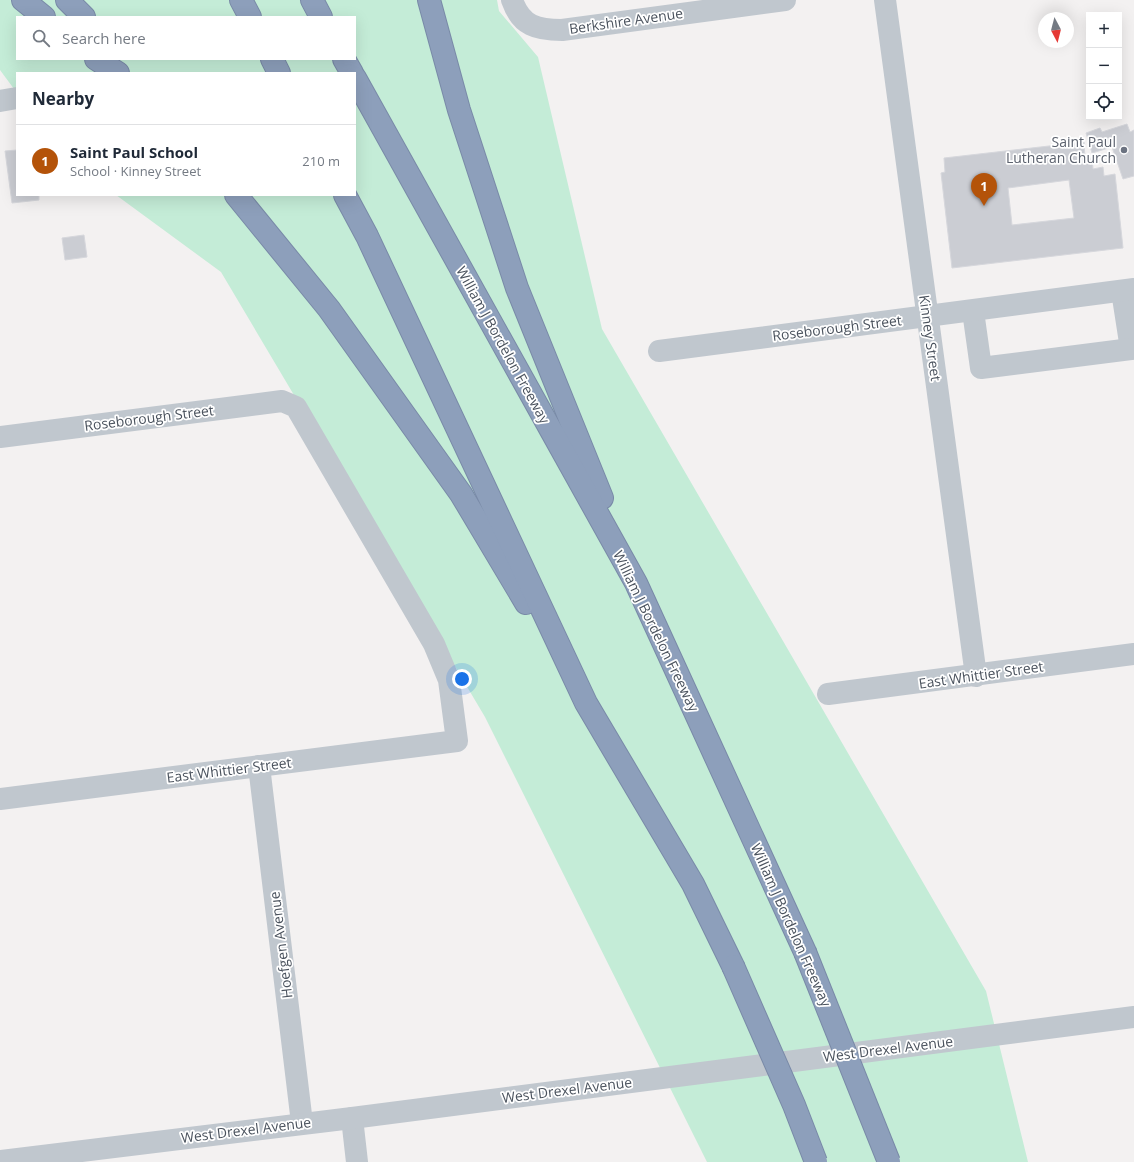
<!DOCTYPE html>
<html lang="en">
<head>
<meta charset="utf-8">
<style>
	:root { --surface:#fff; --page:#f6f6f7; --text:#1f2937; --muted:#747a83; --line:#e0e1e3; --accent:#b45309 }
	body { margin:0; font-family:"Open Sans",sans-serif; background:var(--page); color:var(--text) }
	.controls { position:absolute; right:12px; top:12px; display:grid; overflow:hidden; border-radius:0px; box-shadow:0 4px 16px #0002 }
	.controls button { width:36px; height:36px; display:grid; place-items:center; padding:0; border:0; border-bottom:1px solid var(--line); background:var(--surface); color:var(--text); font:20px sans-serif }
	.compass { position:absolute; left:1038px; top:12px; width:36px; height:36px; border-radius:50%; background:var(--surface); box-shadow:0 4px 16px #0002; rotate:173deg }
	.you { position:absolute; left:462px; top:679px; width:14px; height:14px; margin:-10px; border:3px solid #fff; border-radius:50%; background:#1a73e8; box-shadow:0 0 0 6px #1a73e833 }
	.badge { display:grid; place-items:center; width:26px; height:26px; border-radius:50%; background:var(--accent); color:#fff; font-size:13px; font-weight:700 }
	.pin { position:absolute; translate:-50% -33px; filter:drop-shadow(0 1px 2px #0008) }
	.pin::after { content:''; position:absolute; top:21px; width:14px; height:12px; background:inherit; clip-path:polygon(0 0,100% 0,50% 100%) }
	.list { margin:0; padding:0; list-style:none }
	h2 { display:flex; justify-content:space-between; align-items:center; height:52px; margin:0; padding:0 16px; font-size:17px }
	h2 small { font-size:13px; font-weight:400; color:var(--muted) }
	.list li { display:grid; grid-template-columns:26px 1fr auto; gap:12px; align-items:center; box-sizing:border-box; height:72px; padding:0 16px; border-top:1px solid var(--line) }
	.list b { display:block; font-size:15px; white-space:nowrap }
	.list p { margin:0; font-size:13px; white-space:nowrap; color:var(--muted) }
	.list em { font-size:13px; font-style:normal; color:var(--muted) }
	.icon { flex:none; width:22px; height:22px; fill:none; stroke:currentColor; stroke-width:2; stroke-linecap:round; stroke-linejoin:round }
	.map { position:relative; flex:none; width:1134px; height:1162px; overflow:hidden }
	.search { position:absolute; background:var(--surface); box-shadow:0 4px 16px #0002; left:16px; top:16px; width:340px; height:44px; display:flex; align-items:center; gap:10px; box-sizing:border-box; padding:0 14px; border-radius:0px; color:var(--muted); font-size:15px }
	.panel { position:absolute; background:var(--surface); box-shadow:0 4px 16px #0002; left:16px; top:72px; width:340px; height:124px; border-radius:0px }
	.map>svg:first-child { display:block }
	.green { fill:#c4ecd7; fill-rule:evenodd }
	.building { fill:#cbcdd3; stroke:#d6d7dc; fill-rule:evenodd }
	.lines { fill:none; stroke-linecap:round; stroke-linejoin:round }
	.highway-casing { stroke:#798aa7; stroke-width:24 }
	.minor { stroke:#c0c7ce; stroke-width:22 }
	.highway { stroke:#8d9fbb; stroke-width:22 }
	.highway-bridge-casing { stroke:#798aa7; stroke-width:24; stroke-linecap:butt }
	.highway-bridge { stroke:#8d9fbb; stroke-width:22 }
	.worship-dot { fill:#6b7280; stroke:#fff; stroke-width:1.5 }
	.labels { text-anchor:middle; stroke-width:3.5; stroke-linejoin:round; paint-order:stroke }
	.street-label { font-size:14px; fill:#4a525d; stroke:#fff }
	.worship-label { font-size:14px; fill:#5b616d; stroke:#fff; text-anchor:end }
</style>
</head>
<body>
<div class="map">
<svg width="1134" height="1162" viewBox="0 0 1134 1162">
	<rect width="100%" height="100%" fill="#f3f1f1"/>
	<!-- green -->
	<path class="green" d="M0,0H497L499,11L538,57L602,329L986,991L1028,1162H707L485,717L221,272L116,195H355V73H17V93L0,70ZM17,17H355V59H17Z"/>
	<!-- building -->
	<g class="building">
		<path d="M1127,124L1130,132L1134,130V176L1123,179L1112,147L1092,153L1086,133L1100,128L1102,132Z"/>
		<path d="M1084,142L1085,159L1092,158L1093,169L1103,167L1104,176L1115,174L1123,248L952,268L941,173L945,172L944,158ZM1069,180L1074,218L1012,225L1008,188Z"/>
		<path d="M17,150V195H39V200L12,203L5,151Z"/>
		<path d="M84,235L87,257L65,260L62,238Z"/>
	</g>
	<g class="lines">
		<!-- highway casing -->
		<g class="highway-casing">
			<g id="highway">
				<path d="M23,0L44,17"/>
				<path d="M67,0L84,17"/>
				<path d="M241,0L250,17"/>
				<path d="M312,0L321,17"/>
				<path d="M429,0L459,110L517,288L602,498"/>
				<path d="M96,59L118,73"/>
				<path d="M272,59L279,73"/>
				<path d="M344,59L352,73"/>
				<path d="M355,78L636,583L805,952"/>
				<path d="M236,195L329,309L461,494L526,603"/>
				<path d="M345,195L367,236L586,703L693,884L733,966"/>
			</g>
		</g>
		<!-- minor -->
		<g class="minor">
			<path d="M512,0C521,26 537,30 562,30L785,0"/>
			<path d="M885,0L976,676"/>
			<path d="M0,101L17,98"/>
			<path d="M1122,291L1131,349L1134,348"/>
			<path d="M973,311L981,368L1131,349"/>
			<path d="M659,351L1134,289"/>
			<path d="M0,437L282,401L296,407L434,644L449,680L457,741L0,799"/>
			<path d="M828,694L1134,654"/>
			<path d="M259,766L302,1123"/>
			<path d="M352,1118L357,1162"/>
			<path d="M0,1161L352,1118L1134,1017"/>
		</g>
		<!-- highway -->
		<use href="#highway" class="highway"/>
		<!-- highway-bridge casing -->
		<g class="highway-bridge-casing">
			<g id="highway-bridge">
				<path d="M805,952L889,1162"/>
				<path d="M733,966L794,1105L816,1162"/>
			</g>
		</g>
		<!-- highway-bridge -->
		<use href="#highway-bridge" class="highway-bridge"/>
	</g>
	<!-- markers -->
	<circle class="worship-dot" cx="1124" cy="150" r="4"/>
	<g class="labels">
		<!-- street labels -->
		<g class="street-label">
			<text transform="translate(626 21) rotate(-8)" y="5">Berkshire Avenue</text>
			<text transform="translate(837 328) rotate(-7)" y="5">Roseborough Street</text>
			<text transform="translate(930 338) rotate(82)" y="5">Kinney Street</text>
			<text transform="translate(503 345) rotate(61)" y="5">William J Bordelon Freeway</text>
			<text transform="translate(149 418) rotate(-7)" y="5">Roseborough Street</text>
			<text transform="translate(656 631) rotate(64)" y="5">William J Bordelon Freeway</text>
			<text transform="translate(981 675) rotate(-8)" y="5">East Whittier Street</text>
			<text transform="translate(229 770) rotate(-7)" y="5">East Whittier Street</text>
			<text transform="translate(791 925) rotate(66)" y="5">William J Bordelon Freeway</text>
			<text transform="translate(281 945) rotate(-97)" y="5">Hoefgen Avenue</text>
			<text transform="translate(888 1049) rotate(-7)" y="5">West Drexel Avenue</text>
			<text transform="translate(567 1090) rotate(-7)" y="5">West Drexel Avenue</text>
			<text transform="translate(246 1130) rotate(-7)" y="5">West Drexel Avenue</text>
		</g>
		<!-- worship labels -->
		<g class="worship-label">
			<text x="1116" y="147">Saint Paul<tspan x="1116" dy="16">Lutheran Church</tspan></text>
		</g>
	</g>
</svg>
<div class="controls">
<button>+</button>
<button>−</button>
<button><svg class="icon" aria-label="locate" viewBox="0 0 24 24"><circle cx="12" cy="12" r="6"/><path d="M12 2v4M12 18v4M2 12h4M18 12h4"/></svg></button>
</div>
<svg class="compass" viewBox="-18 -18 36 36"><path d="M0-13l5 13h-10z" fill="#e53935"/><path d="M0 13l5-13h-10z" fill="#747a83"/></svg>
<div class="you"></div>
<div class="pin badge" style="left:984px;top:206px">1</div>
<div class="search"><svg class="icon" aria-label="search" viewBox="0 0 24 24"><circle cx="10" cy="10" r="6"/><path d="M15 15l6 6"/></svg>Search here</div>
<section class="panel">
<h2>Nearby<small></small></h2>
<ul class="list">
<li><span class="badge">1</span><div><b>Saint Paul School</b><p>School · Kinney Street</p></div><em>210 m</em></li>
</ul>
</section>
</div>
</body>
</html>
